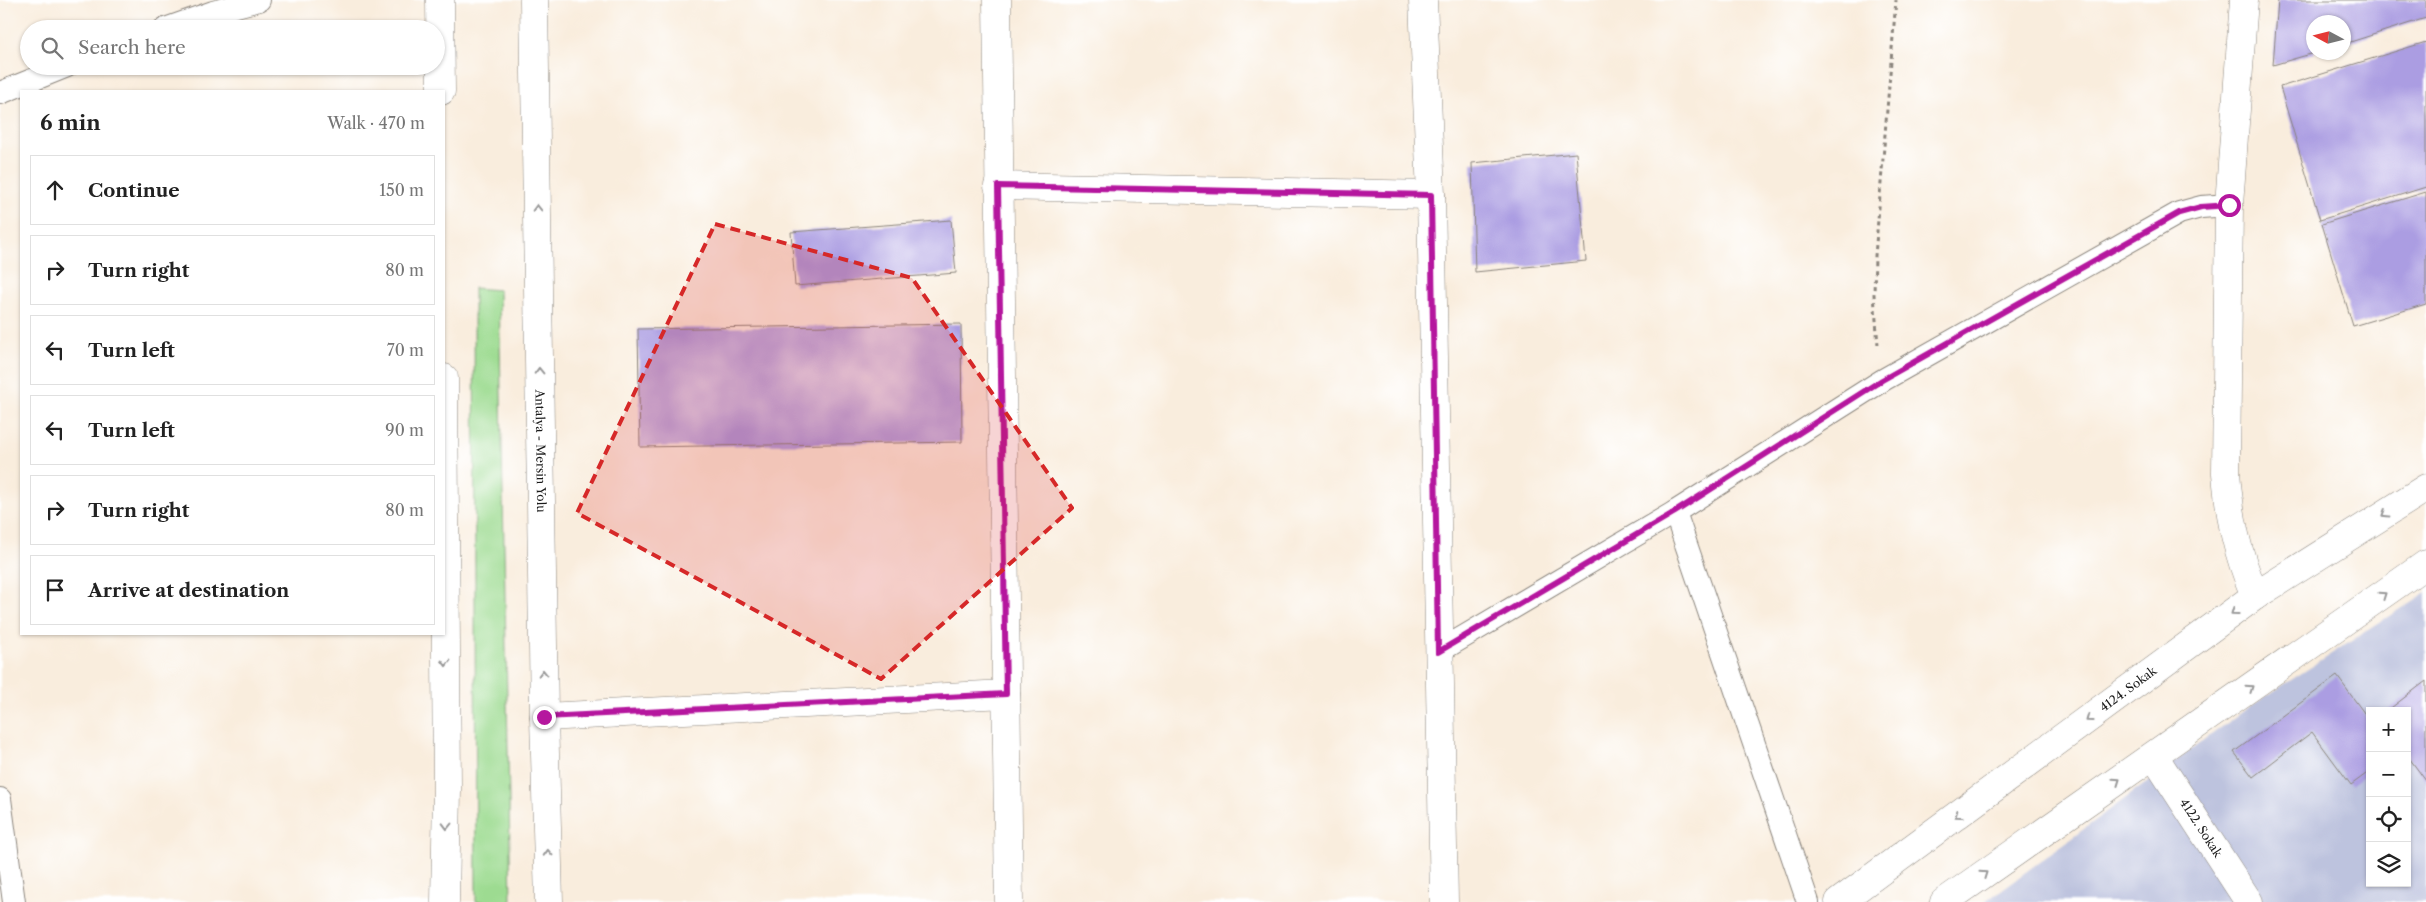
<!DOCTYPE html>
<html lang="en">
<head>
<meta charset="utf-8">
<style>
	:root { --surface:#fff; --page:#f2f2f2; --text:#222; --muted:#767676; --line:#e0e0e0 }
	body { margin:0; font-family:"Libre Caslon Text",serif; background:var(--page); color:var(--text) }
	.controls { position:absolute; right:15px; bottom:15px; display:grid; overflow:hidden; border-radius:0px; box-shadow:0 1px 4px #0004 }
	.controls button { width:45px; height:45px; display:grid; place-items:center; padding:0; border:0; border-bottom:1px solid var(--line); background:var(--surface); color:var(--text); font:25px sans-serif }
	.compass { position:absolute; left:2306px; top:15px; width:45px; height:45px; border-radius:50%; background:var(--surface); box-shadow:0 1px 4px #0004; rotate:277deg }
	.stop { position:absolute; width:15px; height:15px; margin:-11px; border:4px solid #b5179e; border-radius:50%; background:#fff }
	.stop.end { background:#b5179e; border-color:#fff; box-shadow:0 1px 5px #0008 }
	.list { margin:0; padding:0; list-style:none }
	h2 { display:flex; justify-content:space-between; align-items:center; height:65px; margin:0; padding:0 20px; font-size:21px }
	h2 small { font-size:16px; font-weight:400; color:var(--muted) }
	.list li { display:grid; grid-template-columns:32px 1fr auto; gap:15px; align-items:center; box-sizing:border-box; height:70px; margin:0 10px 10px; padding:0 10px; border:1px solid var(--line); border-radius:0px }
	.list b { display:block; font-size:19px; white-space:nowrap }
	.list em { font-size:16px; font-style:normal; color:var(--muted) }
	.icon { flex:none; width:28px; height:28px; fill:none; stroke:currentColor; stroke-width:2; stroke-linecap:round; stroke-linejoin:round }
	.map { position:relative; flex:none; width:2426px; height:902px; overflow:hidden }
	.search { position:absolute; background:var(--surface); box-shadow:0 1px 4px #0004; left:20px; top:20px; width:425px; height:55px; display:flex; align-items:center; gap:12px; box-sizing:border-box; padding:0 18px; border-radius:28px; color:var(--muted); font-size:19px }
	.panel { position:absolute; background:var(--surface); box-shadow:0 1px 4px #0004; left:20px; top:90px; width:425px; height:545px; border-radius:0px }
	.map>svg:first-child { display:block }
	.industrial { fill:#bdc3de; fill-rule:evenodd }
	.green { fill:#9ddb91; stroke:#5c7c56 }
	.building { fill:#ab9de2 }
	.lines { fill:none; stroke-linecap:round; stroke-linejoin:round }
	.lane-casing { stroke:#8a847c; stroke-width:24 }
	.street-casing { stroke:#8a847c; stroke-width:29 }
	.secondary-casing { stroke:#8a847c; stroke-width:29 }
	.highway-casing { stroke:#8a847c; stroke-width:29 }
	.path { stroke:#8a847c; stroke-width:3; stroke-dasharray:4 4; stroke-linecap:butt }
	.lane { stroke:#fff; stroke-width:22 }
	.street { stroke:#fff; stroke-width:28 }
	.secondary { stroke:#fff; stroke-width:28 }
	.highway { stroke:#fff; stroke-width:28 }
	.oneway { stroke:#999 }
	.route { stroke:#b5179e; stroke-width:6 }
	.marked { fill:#d62828; fill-opacity:0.2; stroke:#d62828; stroke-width:4; stroke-dasharray:10 6; stroke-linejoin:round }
	.labels { text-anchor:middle; stroke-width:4.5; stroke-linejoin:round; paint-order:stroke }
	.street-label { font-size:12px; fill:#1c1c1c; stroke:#fff }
</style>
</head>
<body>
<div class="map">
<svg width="2426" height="902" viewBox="0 0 2426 902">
	<rect width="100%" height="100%" fill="#fff"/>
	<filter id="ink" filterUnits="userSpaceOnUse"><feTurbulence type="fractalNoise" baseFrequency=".02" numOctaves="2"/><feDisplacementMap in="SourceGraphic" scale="10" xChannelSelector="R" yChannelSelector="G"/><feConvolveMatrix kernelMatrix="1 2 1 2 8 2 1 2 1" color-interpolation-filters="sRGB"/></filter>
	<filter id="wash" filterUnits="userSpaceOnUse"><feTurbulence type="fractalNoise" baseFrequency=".0096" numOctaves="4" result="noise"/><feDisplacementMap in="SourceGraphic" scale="20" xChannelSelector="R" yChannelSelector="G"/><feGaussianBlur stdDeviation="1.12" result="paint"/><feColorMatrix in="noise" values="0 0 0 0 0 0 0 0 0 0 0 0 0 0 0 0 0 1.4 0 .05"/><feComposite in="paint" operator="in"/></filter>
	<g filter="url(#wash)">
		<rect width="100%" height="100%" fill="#f9eddd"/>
		<!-- industrial -->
		<path class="industrial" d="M2426,592V902H1985L2245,710ZM2370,711H2407V883H2370Z"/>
		<!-- green -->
		<path class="green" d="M474,288L499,290L511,902H476Z"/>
		<g id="blocks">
			<!-- building -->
			<g class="building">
				<path d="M2278,0H2426V18L2344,44V22H2314V53L2273,65Z"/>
				<path d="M2426,42V187L2320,220L2280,87Z"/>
				<path d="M1576,153L1586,261L1475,272L1472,163Z"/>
				<path d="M2426,192V304L2353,326L2322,224Z"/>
				<path d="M951,220L956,273L795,286L791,232Z"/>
				<path d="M961,324L962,442L640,447L638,329Z"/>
				<path d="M2337,676L2370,721V771L2351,785L2312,732L2253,777L2234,752Z"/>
				<path d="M2426,681V781L2407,755V711H2387Z"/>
			</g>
		</g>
	</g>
	<g filter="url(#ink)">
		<use href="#blocks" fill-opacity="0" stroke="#8a847c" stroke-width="1"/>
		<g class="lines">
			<!-- lane casing -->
			<g class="lane-casing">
				<g id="lane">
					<path d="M165,29L213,12L259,0"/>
					<path d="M0,93L67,66"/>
					<path d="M1675,512L1808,902"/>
					<path d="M1438,652L1675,512L1883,380L2179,213L2201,207L2229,205"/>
					<path d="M0,799L14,902"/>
				</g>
			</g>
			<!-- street casing -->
			<g class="street-casing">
				<g id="street">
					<path d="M997,0L1009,902"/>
					<path d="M1423,0L1431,195L1444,902"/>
					<path d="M2244,0L2229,205L2226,473C2230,521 2237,552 2255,596"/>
					<path d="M998,186L1431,195"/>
					<path d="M544,717L1006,694"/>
					<path id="s1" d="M2154,756L2249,902"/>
				</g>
			</g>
			<!-- secondary casing -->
			<g class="secondary-casing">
				<g id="secondary">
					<path id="s2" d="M1839,902L2255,596L2426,488"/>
					<path d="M1944,902L2426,564"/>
				</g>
			</g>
			<!-- highway casing -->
			<g class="highway-casing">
				<g id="highway">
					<path d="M440,0L441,91"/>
					<path id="s3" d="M534,0L544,717L549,902"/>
					<path d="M444,378L447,789L445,902"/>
				</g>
			</g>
			<!-- path -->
			<path class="path" d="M1878,345L1874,295L1875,256L1896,0"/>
			<!-- lane -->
			<use href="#lane" class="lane"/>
			<!-- street -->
			<use href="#street" class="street"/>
			<!-- secondary -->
			<use href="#secondary" class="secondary"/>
			<!-- highway -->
			<use href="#highway" class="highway"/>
		</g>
		<!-- one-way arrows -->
		<defs><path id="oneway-chevron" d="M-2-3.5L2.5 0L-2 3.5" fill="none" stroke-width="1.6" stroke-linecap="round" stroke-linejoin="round" transform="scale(1.25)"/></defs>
		<g class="oneway">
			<use href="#oneway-chevron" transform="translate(537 208) rotate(-91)"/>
			<use href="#oneway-chevron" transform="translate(539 371) rotate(-91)"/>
			<use href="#oneway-chevron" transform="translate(2385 514) rotate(148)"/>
			<use href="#oneway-chevron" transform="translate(2383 595) rotate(-35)"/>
			<use href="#oneway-chevron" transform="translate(2234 612) rotate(144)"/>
			<use href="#oneway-chevron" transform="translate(446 663) rotate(90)"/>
			<use href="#oneway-chevron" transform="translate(543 673) rotate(-91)"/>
			<use href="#oneway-chevron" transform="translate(2250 688) rotate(-35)"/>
			<use href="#oneway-chevron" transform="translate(2089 719) rotate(144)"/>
			<use href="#oneway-chevron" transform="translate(2117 781) rotate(-35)"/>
			<use href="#oneway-chevron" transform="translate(1958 815) rotate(144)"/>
			<use href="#oneway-chevron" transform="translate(447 826) rotate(91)"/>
			<use href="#oneway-chevron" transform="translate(548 853) rotate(-92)"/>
			<use href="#oneway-chevron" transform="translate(1984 874) rotate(-35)"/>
		</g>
	</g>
	<g class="lines" filter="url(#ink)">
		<!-- route -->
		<path class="route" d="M544,717L1006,694L998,186L1431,195L1438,652L1675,512L1882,380L2179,213L2201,207L2229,205"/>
	</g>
	<!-- marked area -->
	<path class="marked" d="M715,224L912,278L1072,508L881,679L577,513Z"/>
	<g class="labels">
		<!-- street labels -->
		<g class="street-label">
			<text dy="4" stroke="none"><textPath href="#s3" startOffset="451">Antalya - Mersin Yolu</textPath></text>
			<text dy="4" stroke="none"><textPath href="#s2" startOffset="359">4124. Sokak</textPath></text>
			<text dy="4" stroke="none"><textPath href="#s1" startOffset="86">4122. Sokak</textPath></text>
		</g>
	</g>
</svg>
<div class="controls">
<button>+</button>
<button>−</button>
<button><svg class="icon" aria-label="locate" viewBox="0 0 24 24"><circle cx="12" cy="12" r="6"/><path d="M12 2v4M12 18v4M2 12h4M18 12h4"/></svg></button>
<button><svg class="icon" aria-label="layers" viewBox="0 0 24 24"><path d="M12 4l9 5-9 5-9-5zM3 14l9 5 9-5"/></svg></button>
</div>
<svg class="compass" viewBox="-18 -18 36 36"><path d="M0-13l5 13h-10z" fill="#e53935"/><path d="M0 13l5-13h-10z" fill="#767676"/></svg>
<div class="stop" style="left:2229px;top:205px"></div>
<div class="stop end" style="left:544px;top:717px"></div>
<div class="search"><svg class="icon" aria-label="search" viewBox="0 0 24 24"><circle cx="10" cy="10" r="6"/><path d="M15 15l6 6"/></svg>Search here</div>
<section class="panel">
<h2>6 min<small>Walk · 470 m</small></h2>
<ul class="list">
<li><svg class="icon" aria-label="ahead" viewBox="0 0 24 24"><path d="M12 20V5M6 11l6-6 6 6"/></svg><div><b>Continue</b></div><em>150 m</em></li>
<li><svg class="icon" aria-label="right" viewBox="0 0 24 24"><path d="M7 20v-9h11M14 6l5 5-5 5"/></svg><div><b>Turn right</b></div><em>80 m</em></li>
<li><svg class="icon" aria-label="left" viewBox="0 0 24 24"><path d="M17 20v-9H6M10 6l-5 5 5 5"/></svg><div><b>Turn left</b></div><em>70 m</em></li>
<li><svg class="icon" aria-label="left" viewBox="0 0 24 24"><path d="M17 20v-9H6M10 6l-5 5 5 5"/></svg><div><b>Turn left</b></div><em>90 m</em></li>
<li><svg class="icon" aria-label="right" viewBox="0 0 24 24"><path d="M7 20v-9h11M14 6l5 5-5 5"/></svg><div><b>Turn right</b></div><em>80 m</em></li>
<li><svg class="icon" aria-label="arrive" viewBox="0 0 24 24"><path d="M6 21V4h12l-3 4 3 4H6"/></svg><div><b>Arrive at destination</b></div></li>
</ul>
</section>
</div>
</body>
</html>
